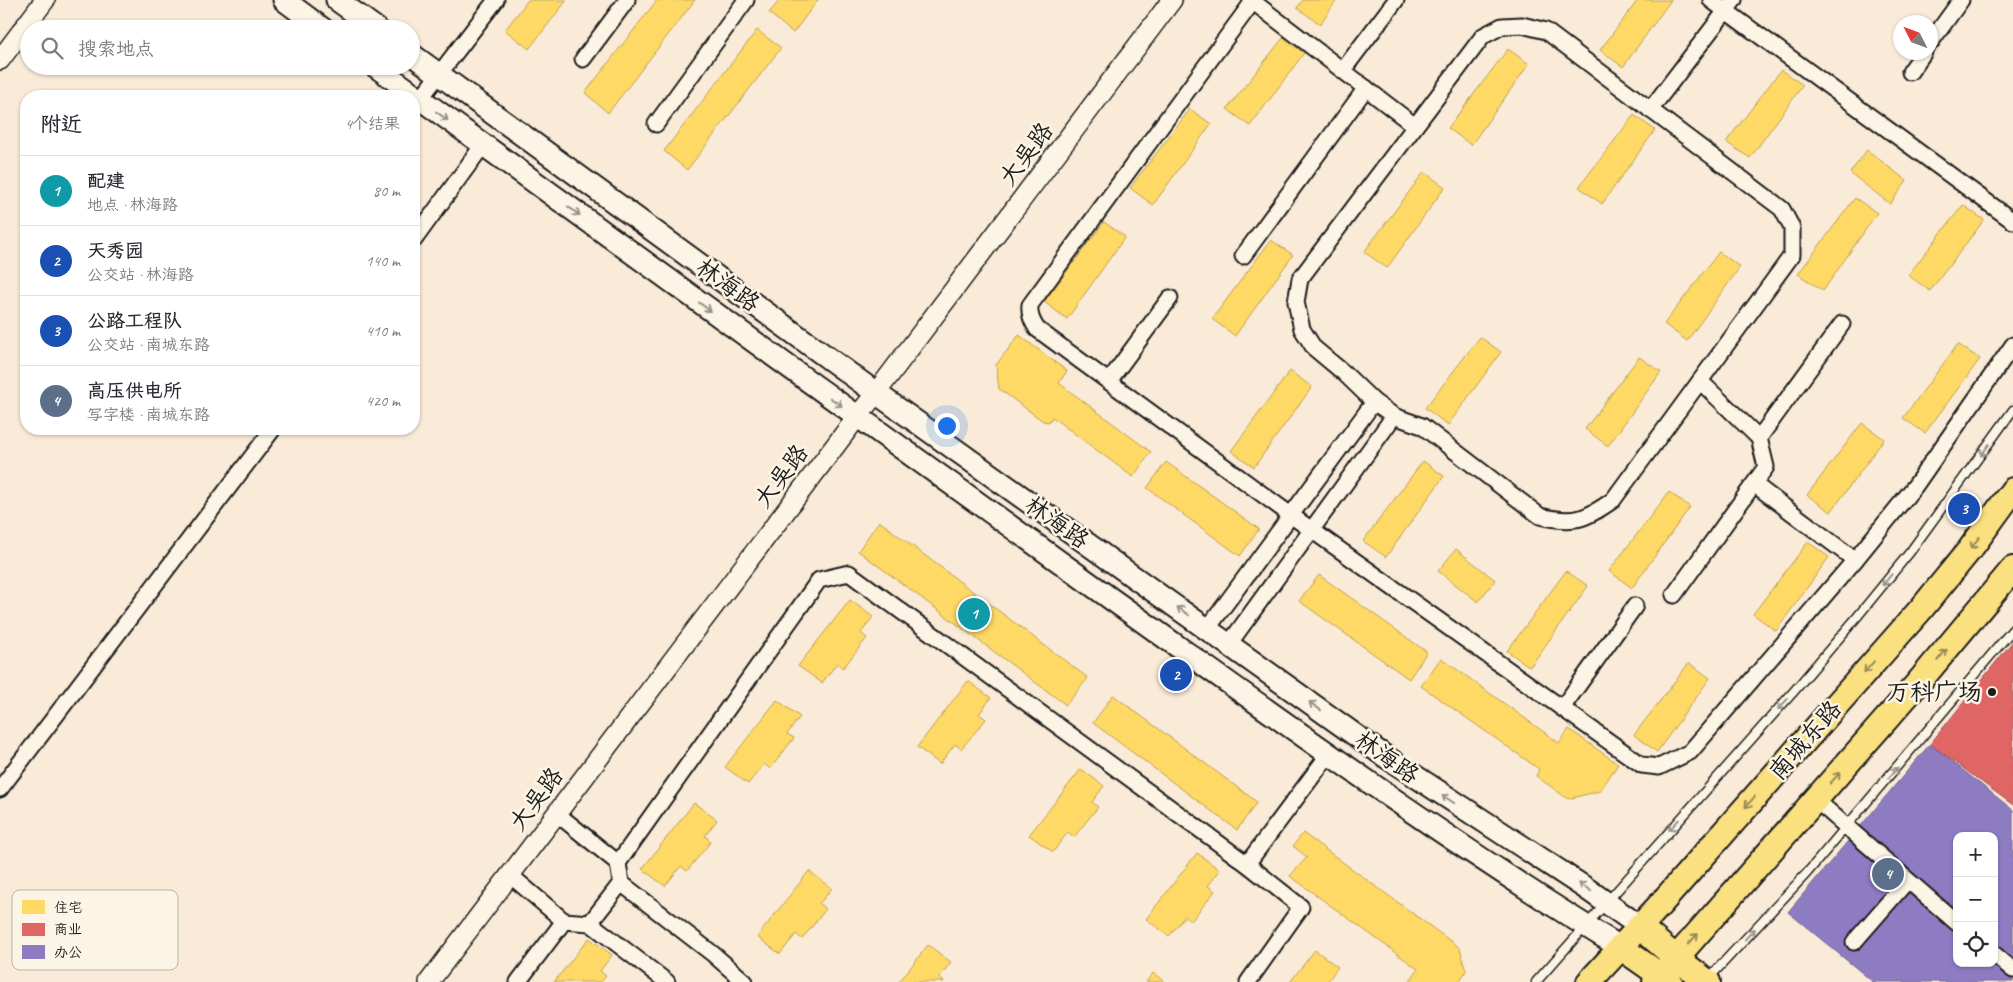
<!DOCTYPE html>
<html lang="zh">
<head>
<meta charset="utf-8">
<style>
	:root { --surface:#fff; --page:#f7f7f7; --text:#2b2b33; --muted:#7c7c81; --line:#e1e1e2; --accent:#0f766e }
	body { margin:0; font-family:Caveat,"LXGW WenKai TC",sans-serif; background:var(--page); color:var(--text) }
	.controls { position:absolute; right:15px; bottom:15px; display:grid; overflow:hidden; border-radius:10px; box-shadow:0 1px 4px #0004 }
	.controls button { width:45px; height:45px; display:grid; place-items:center; padding:0; border:0; border-bottom:1px solid var(--line); background:var(--surface); color:var(--text); font:25px sans-serif }
	.compass { position:absolute; left:1893px; top:15px; width:45px; height:45px; border-radius:50%; background:var(--surface); box-shadow:0 1px 4px #0004; rotate:312deg }
	.you { position:absolute; left:946px; top:425px; width:18px; height:18px; margin:-12px; border:4px solid #fff; border-radius:50%; background:#1a73e8; box-shadow:0 0 0 8px #1a73e833 }
	.badge { display:grid; place-items:center; width:32px; height:32px; border-radius:50%; background:var(--accent); color:#fff; font-size:16px; font-weight:700 }
	.pin { position:absolute; translate:-50% -50%; border:2px solid #fff; box-shadow:0 1px 5px #0006 }
	.list { margin:0; padding:0; list-style:none }
	h2 { display:flex; justify-content:space-between; align-items:center; height:65px; margin:0; padding:0 20px; font-size:21px }
	h2 small { font-size:16px; font-weight:400; color:var(--muted) }
	.list li { display:grid; grid-template-columns:32px 1fr auto; gap:15px; align-items:center; box-sizing:border-box; height:70px; padding:0 20px; border-top:1px solid var(--line) }
	.list b { display:block; font-size:19px; white-space:nowrap }
	.list p { margin:0; font-size:16px; white-space:nowrap; color:var(--muted) }
	.list em { font-size:16px; font-style:normal; color:var(--muted) }
	.icon { flex:none; width:28px; height:28px; fill:none; stroke:currentColor; stroke-width:2; stroke-linecap:round; stroke-linejoin:round }
	.map { position:relative; flex:none; width:2013px; height:982px; overflow:hidden }
	.search { position:absolute; background:var(--surface); box-shadow:0 1px 4px #0004; left:20px; top:20px; width:400px; height:55px; display:flex; align-items:center; gap:12px; box-sizing:border-box; padding:0 18px; border-radius:28px; color:var(--muted); font-size:19px }
	.panel { position:absolute; background:var(--surface); box-shadow:0 1px 4px #0004; left:20px; top:90px; width:400px; height:345px; border-radius:20px }
	.map>svg:first-child { display:block }
	.homes { fill:#ffd966; stroke:#bba050 }
	.shops { fill:#e06666; stroke:#a55050 }
	.offices { fill:#8e7cc3; stroke:#6c5f91; fill-rule:evenodd }
	.lines { fill:none; stroke-linecap:round; stroke-linejoin:round }
	.service-casing { stroke:#1c1c1c; stroke-width:11 }
	.minor-casing { stroke:#1c1c1c; stroke-width:19 }
	.tertiary-casing { stroke:#1c1c1c; stroke-width:22 }
	.secondary-casing { stroke:#1c1c1c; stroke-width:25 }
	.primary-casing { stroke:#1c1c1c; stroke-width:28 }
	.service { stroke:#fcf5e5; stroke-width:8 }
	.minor { stroke:#fcf5e5; stroke-width:15 }
	.tertiary { stroke:#fcf5e5; stroke-width:19 }
	.secondary { stroke:#fcf5e5; stroke-width:21 }
	.primary { stroke:#fbe080; stroke-width:24 }
	.oneway { stroke:#97938b }
	.oneway2 { stroke:#978853 }
	.poi-dot { fill:#1c1c1c; stroke:#fcf5e5; stroke-width:2 }
	.labels { text-anchor:middle; stroke-width:5; stroke-linejoin:round; paint-order:stroke }
	.street-label { font-size:24px; fill:#1c1c1c; stroke:#fcf5e5 }
	.poi-label { font-size:24px; fill:#1c1c1c; stroke:#fcf5e5; text-anchor:end }
	.key { fill:#fcf5e5; stroke:#b9b4a9; stroke-width:1 }
	.key-label { font-size:14px; fill:#1c1c1c }
</style>
</head>
<body>
<div class="map">
<svg width="2013" height="982" viewBox="0 0 2013 982">
	<rect width="100%" height="100%" fill="#faead8"/>
	<filter id="ink" filterUnits="userSpaceOnUse"><feTurbulence type="fractalNoise" baseFrequency=".02" numOctaves="2"/><feDisplacementMap in="SourceGraphic" scale="10" xChannelSelector="R" yChannelSelector="G"/><feConvolveMatrix kernelMatrix="1 2 1 2 8 2 1 2 1" color-interpolation-filters="sRGB"/></filter>
	<g filter="url(#ink)">
		<!-- homes -->
		<g class="homes">
			<path d="M528,0H567L529,49L505,30Z"/>
			<path d="M657,0H695L608,113L585,93Z"/>
			<path d="M780,0H818L793,33L769,13Z"/>
			<path d="M1303,0H1337L1320,24L1297,8Z"/>
			<path d="M1638,0H1671L1623,67L1600,50Z"/>
			<path d="M757,30L781,48L687,170L664,151Z"/>
			<path d="M1283,38L1304,53L1250,126L1227,109Z"/>
			<path d="M1508,49L1529,64L1471,145L1448,128Z"/>
			<path d="M1781,70L1803,85L1750,158L1726,142Z"/>
			<path d="M1190,109L1211,124L1153,205L1130,188Z"/>
			<path d="M1634,115L1655,130L1602,204L1579,187Z"/>
			<path d="M1867,150L1907,181L1890,204L1850,173Z"/>
			<path d="M1424,172L1445,187L1387,268L1364,252Z"/>
			<path d="M1855,198L1877,213L1823,291L1798,274Z"/>
			<path d="M1963,205L1984,220L1930,291L1908,275Z"/>
			<path d="M1104,222L1125,237L1067,319L1044,302Z"/>
			<path d="M1271,240L1293,255L1235,336L1212,319Z"/>
			<path d="M1719,252L1740,267L1687,341L1664,324Z"/>
			<path d="M1019,335L1067,371L1059,383L1151,452L1133,477L1052,417L1049,422L1043,421L999,389L996,365Z"/>
			<path d="M1480,337L1501,352L1448,425L1425,408Z"/>
			<path d="M1958,344L1980,359L1925,433L1903,418Z"/>
			<path d="M1639,357L1661,372L1608,446L1585,429Z"/>
			<path d="M1290,371L1312,387L1254,467L1231,451Z"/>
			<path d="M1862,423L1884,439L1831,512L1807,495Z"/>
			<path d="M1423,461L1444,476L1386,557L1363,541Z"/>
			<path d="M1166,462L1259,529L1240,556L1147,488Z"/>
			<path d="M1669,492L1690,507L1632,588L1609,571Z"/>
			<path d="M879,521L1088,678L1066,705L858,551Z"/>
			<path d="M1808,542L1829,557L1776,631L1753,614Z"/>
			<path d="M1456,549L1495,580L1478,602L1438,571Z"/>
			<path d="M1566,571L1588,586L1530,667L1507,651Z"/>
			<path d="M1319,575L1427,652L1409,679L1299,601Z"/>
			<path d="M850,600L873,617L861,633L867,638L843,668L837,663L822,683L798,666Z"/>
			<path d="M1441,658L1559,743L1569,729L1618,764L1600,791L1568,799L1536,776L1539,769L1421,686Z"/>
			<path d="M1689,663L1710,678L1657,752L1634,735Z"/>
			<path d="M968,681L991,698L979,714L986,719L961,749L955,744L940,764L917,747Z"/>
			<path d="M1113,695L1257,802L1237,830L1093,723Z"/>
			<path d="M777,700L800,717L787,734L794,738L770,769L764,764L748,784L725,767Z"/>
			<path d="M1081,769L1104,786L1092,802L1098,807L1074,837L1068,832L1053,852L1029,835Z"/>
			<path d="M694,803L717,820L705,836L711,841L687,871L681,866L665,886L642,869Z"/>
			<path d="M1303,833L1460,948L1466,971L1459,982H1409L1418,969L1290,876L1307,857L1293,846Z"/>
			<path d="M1197,853L1220,870L1208,886L1215,891L1191,921L1185,916L1169,936L1146,919Z"/>
			<path d="M809,871L832,888L819,904L826,909L802,939L796,934L780,954L757,937Z"/>
			<path d="M589,938L612,955L600,971L606,976L601,982H554Z"/>
			<path d="M928,945L951,962L939,978L944,982H899Z"/>
			<path d="M1315,950L1338,967L1327,982H1290Z"/>
			<path d="M1153,973L1165,982H1146Z"/>
		</g>
		<!-- shops -->
		<path class="shops" d="M2013,641V805L1930,744Z"/>
		<!-- offices -->
		<path class="offices" d="M1930,744L2013,810V982H1873L1788,912ZM1957,836H1994V963H1957Z"/>
		<g class="lines">
			<!-- service casing -->
			<g class="service-casing">
				<g id="service">
					<path d="M1708,979L1807,873L2013,629"/>
					<path d="M1536,982L1795,690L1857,617L1910,552L2013,410"/>
				</g>
			</g>
			<!-- minor casing -->
			<g class="minor-casing">
				<g id="minor">
					<path d="M1251,0L1415,126"/>
					<path d="M1254,0L1030,305C1029,315 1032,321 1037,329L1292,516L1642,765L1659,767L1690,752L1855,560L1915,486L2013,345"/>
					<path d="M1711,0L2013,221"/>
					<path d="M1522,25L1546,31L1782,209L1792,228V255L1613,500C1585,520 1574,524 1540,516L1422,426L1394,416L1374,402L1344,373L1314,348L1302,329L1296,302L1300,279L1483,36L1502,26Z"/>
					<path d="M1930,43L1961,0"/>
					<path d="M583,59L627,0"/>
					<path d="M1343,70L1396,0"/>
					<path d="M1910,72L1924,52"/>
					<path d="M420,99L496,0"/>
					<path d="M1650,110L1734,0"/>
					<path d="M656,124L746,0"/>
					<path d="M414,240L483,145"/>
					<path d="M1243,256L1366,88"/>
					<path d="M1109,381L1170,298"/>
					<path d="M1759,438L1842,324"/>
					<path d="M1754,484L1855,560"/>
					<path d="M1674,595L1766,467L1759,438L1700,381"/>
					<path d="M1208,628L1374,402"/>
					<path d="M1229,644L1394,416"/>
					<path d="M1562,708L1635,606"/>
					<path d="M0,789L273,429"/>
					<path d="M1816,800L1957,923"/>
					<path d="M556,813L618,863L819,580L849,573L1247,864"/>
					<path d="M618,863L621,883L713,954L745,982"/>
					<path d="M510,875L564,921L518,982"/>
					<path d="M564,921L590,923L667,982"/>
					<path d="M590,923L621,883"/>
					<path d="M1854,942L1907,881"/>
					<path d="M1994,954L2013,970"/>
					<path d="M1248,982L1301,907L1247,864L1329,754"/>
				</g>
			</g>
			<!-- tertiary casing -->
			<g class="tertiary-casing">
				<g id="tertiary">
					<path d="M0,60L45,0"/>
					<path d="M429,982L857,417L876,393L1172,0"/>
				</g>
			</g>
			<!-- secondary casing -->
			<g class="secondary-casing">
				<g id="secondary">
					<path d="M284,0L323,29"/>
					<path d="M337,0L377,29"/>
					<path d="M411,54L876,393L1386,757L1587,889L1639,926"/>
					<path d="M375,66C620,245 867,424 1114,601C1281,720 1446,841 1620,947"/>
				</g>
			</g>
			<!-- primary casing -->
			<g class="primary-casing">
				<g id="primary">
					<path d="M1639,926L1676,958L1708,982"/>
					<path d="M1620,947L1670,982"/>
					<path d="M1589,982L1658,907L1922,608L1971,548L2013,490"/>
					<path d="M1655,982L1918,683L2013,569"/>
				</g>
			</g>
			<!-- service -->
			<use href="#service" class="service"/>
			<!-- minor -->
			<use href="#minor" class="minor"/>
			<!-- tertiary -->
			<use href="#tertiary" class="tertiary"/>
			<!-- secondary -->
			<use href="#secondary" class="secondary"/>
			<!-- primary -->
			<use href="#primary" class="primary"/>
		</g>
		<!-- one-way arrows -->
		<defs><path id="oneway-shaft" d="M-6 0H5M1.5-3L5.5 0L1.5 3" fill="none" stroke-width="1.6" stroke-linecap="round" stroke-linejoin="round" transform="scale(1.25)"/></defs>
		<g class="oneway">
			<use href="#oneway-shaft" transform="translate(442 116) rotate(36)"/>
			<use href="#oneway-shaft" transform="translate(574 211) rotate(36)"/>
			<use href="#oneway-shaft" transform="translate(705 307) rotate(36)"/>
			<use href="#oneway-shaft" transform="translate(836 402) rotate(36)"/>
			<use href="#oneway-shaft" transform="translate(1985 450) rotate(126)"/>
			<use href="#oneway-shaft" transform="translate(1887 580) rotate(129)"/>
			<use href="#oneway-shaft" transform="translate(1183 611) rotate(-145)"/>
			<use href="#oneway-shaft" transform="translate(1783 704) rotate(133)"/>
			<use href="#oneway-shaft" transform="translate(1315 706) rotate(-144)"/>
			<use href="#oneway-shaft" transform="translate(1893 773) rotate(-49)"/>
			<use href="#oneway-shaft" transform="translate(1448 799) rotate(-146)"/>
			<use href="#oneway-shaft" transform="translate(1674 825) rotate(132)"/>
			<use href="#oneway-shaft" transform="translate(1585 887) rotate(-146)"/>
			<use href="#oneway-shaft" transform="translate(1750 934) rotate(-47)"/>
		</g>
		<g class="oneway2">
			<use href="#oneway-shaft" transform="translate(1975 543) rotate(126)"/>
			<use href="#oneway-shaft" transform="translate(1942 655) rotate(-50)"/>
			<use href="#oneway-shaft" transform="translate(1869 667) rotate(131)"/>
			<use href="#oneway-shaft" transform="translate(1835 778) rotate(-49)"/>
			<use href="#oneway-shaft" transform="translate(1750 802) rotate(131)"/>
			<use href="#oneway-shaft" transform="translate(1693 939) rotate(-47)"/>
		</g>
	</g>
	<!-- markers -->
	<circle class="poi-dot" cx="1992" cy="692" r="5"/>
	<g class="labels">
		<!-- street labels -->
		<g class="street-label">
			<text transform="translate(1026 154) rotate(-53)" y="8">大吴路</text>
			<text transform="translate(728 285) rotate(36)" y="8">林海路</text>
			<text transform="translate(781 476) rotate(-53)" y="8">大吴路</text>
			<text transform="translate(1057 522) rotate(35)" y="8">林海路</text>
			<text transform="translate(1805 740) rotate(-49)" y="8">南城东路</text>
			<text transform="translate(1387 757) rotate(35)" y="8">林海路</text>
			<text transform="translate(536 799) rotate(-53)" y="8">大吴路</text>
		</g>
		<!-- poi labels -->
		<g class="poi-label">
			<text x="1982" y="700">万科广场</text>
		</g>
	</g>
	<!-- legend -->
	<rect x="12" y="890" width="166" height="80" rx="8" class="key"/>
	<rect x="22" y="900" width="23" height="14" fill="#ffd966"/>
	<rect x="22" y="923" width="23" height="13" fill="#e06666"/>
	<rect x="22" y="945" width="23" height="14" fill="#8e7cc3"/>
	<g class="key-label">
		<text x="54" y="912">住宅</text>
		<text x="54" y="934">商业</text>
		<text x="54" y="957">办公</text>
	</g>
</svg>
<div class="controls">
<button>+</button>
<button>−</button>
<button><svg class="icon" aria-label="locate" viewBox="0 0 24 24"><circle cx="12" cy="12" r="6"/><path d="M12 2v4M12 18v4M2 12h4M18 12h4"/></svg></button>
</div>
<svg class="compass" viewBox="-18 -18 36 36"><path d="M0-13l5 13h-10z" fill="#e53935"/><path d="M0 13l5-13h-10z" fill="#7c7c81"/></svg>
<div class="you"></div>
<div class="pin badge" style="left:974px;top:614px;background:#0f9aa8">1</div>
<div class="pin badge" style="left:1176px;top:675px;background:#1a4fb4">2</div>
<div class="pin badge" style="left:1964px;top:509px;background:#1a4fb4">3</div>
<div class="pin badge" style="left:1888px;top:874px;background:#5c6f8a">4</div>
<div class="search"><svg class="icon" aria-label="search" viewBox="0 0 24 24"><circle cx="10" cy="10" r="6"/><path d="M15 15l6 6"/></svg>搜索地点</div>
<section class="panel">
<h2>附近<small>4个结果</small></h2>
<ul class="list">
<li><span class="badge" style="background:#0f9aa8">1</span><div><b>配建</b><p>地点 · 林海路</p></div><em>80 m</em></li>
<li><span class="badge" style="background:#1a4fb4">2</span><div><b>天秀园</b><p>公交站 · 林海路</p></div><em>140 m</em></li>
<li><span class="badge" style="background:#1a4fb4">3</span><div><b>公路工程队</b><p>公交站 · 南城东路</p></div><em>410 m</em></li>
<li><span class="badge" style="background:#5c6f8a">4</span><div><b>高压供电所</b><p>写字楼 · 南城东路</p></div><em>420 m</em></li>
</ul>
</section>
</div>
</body>
</html>
